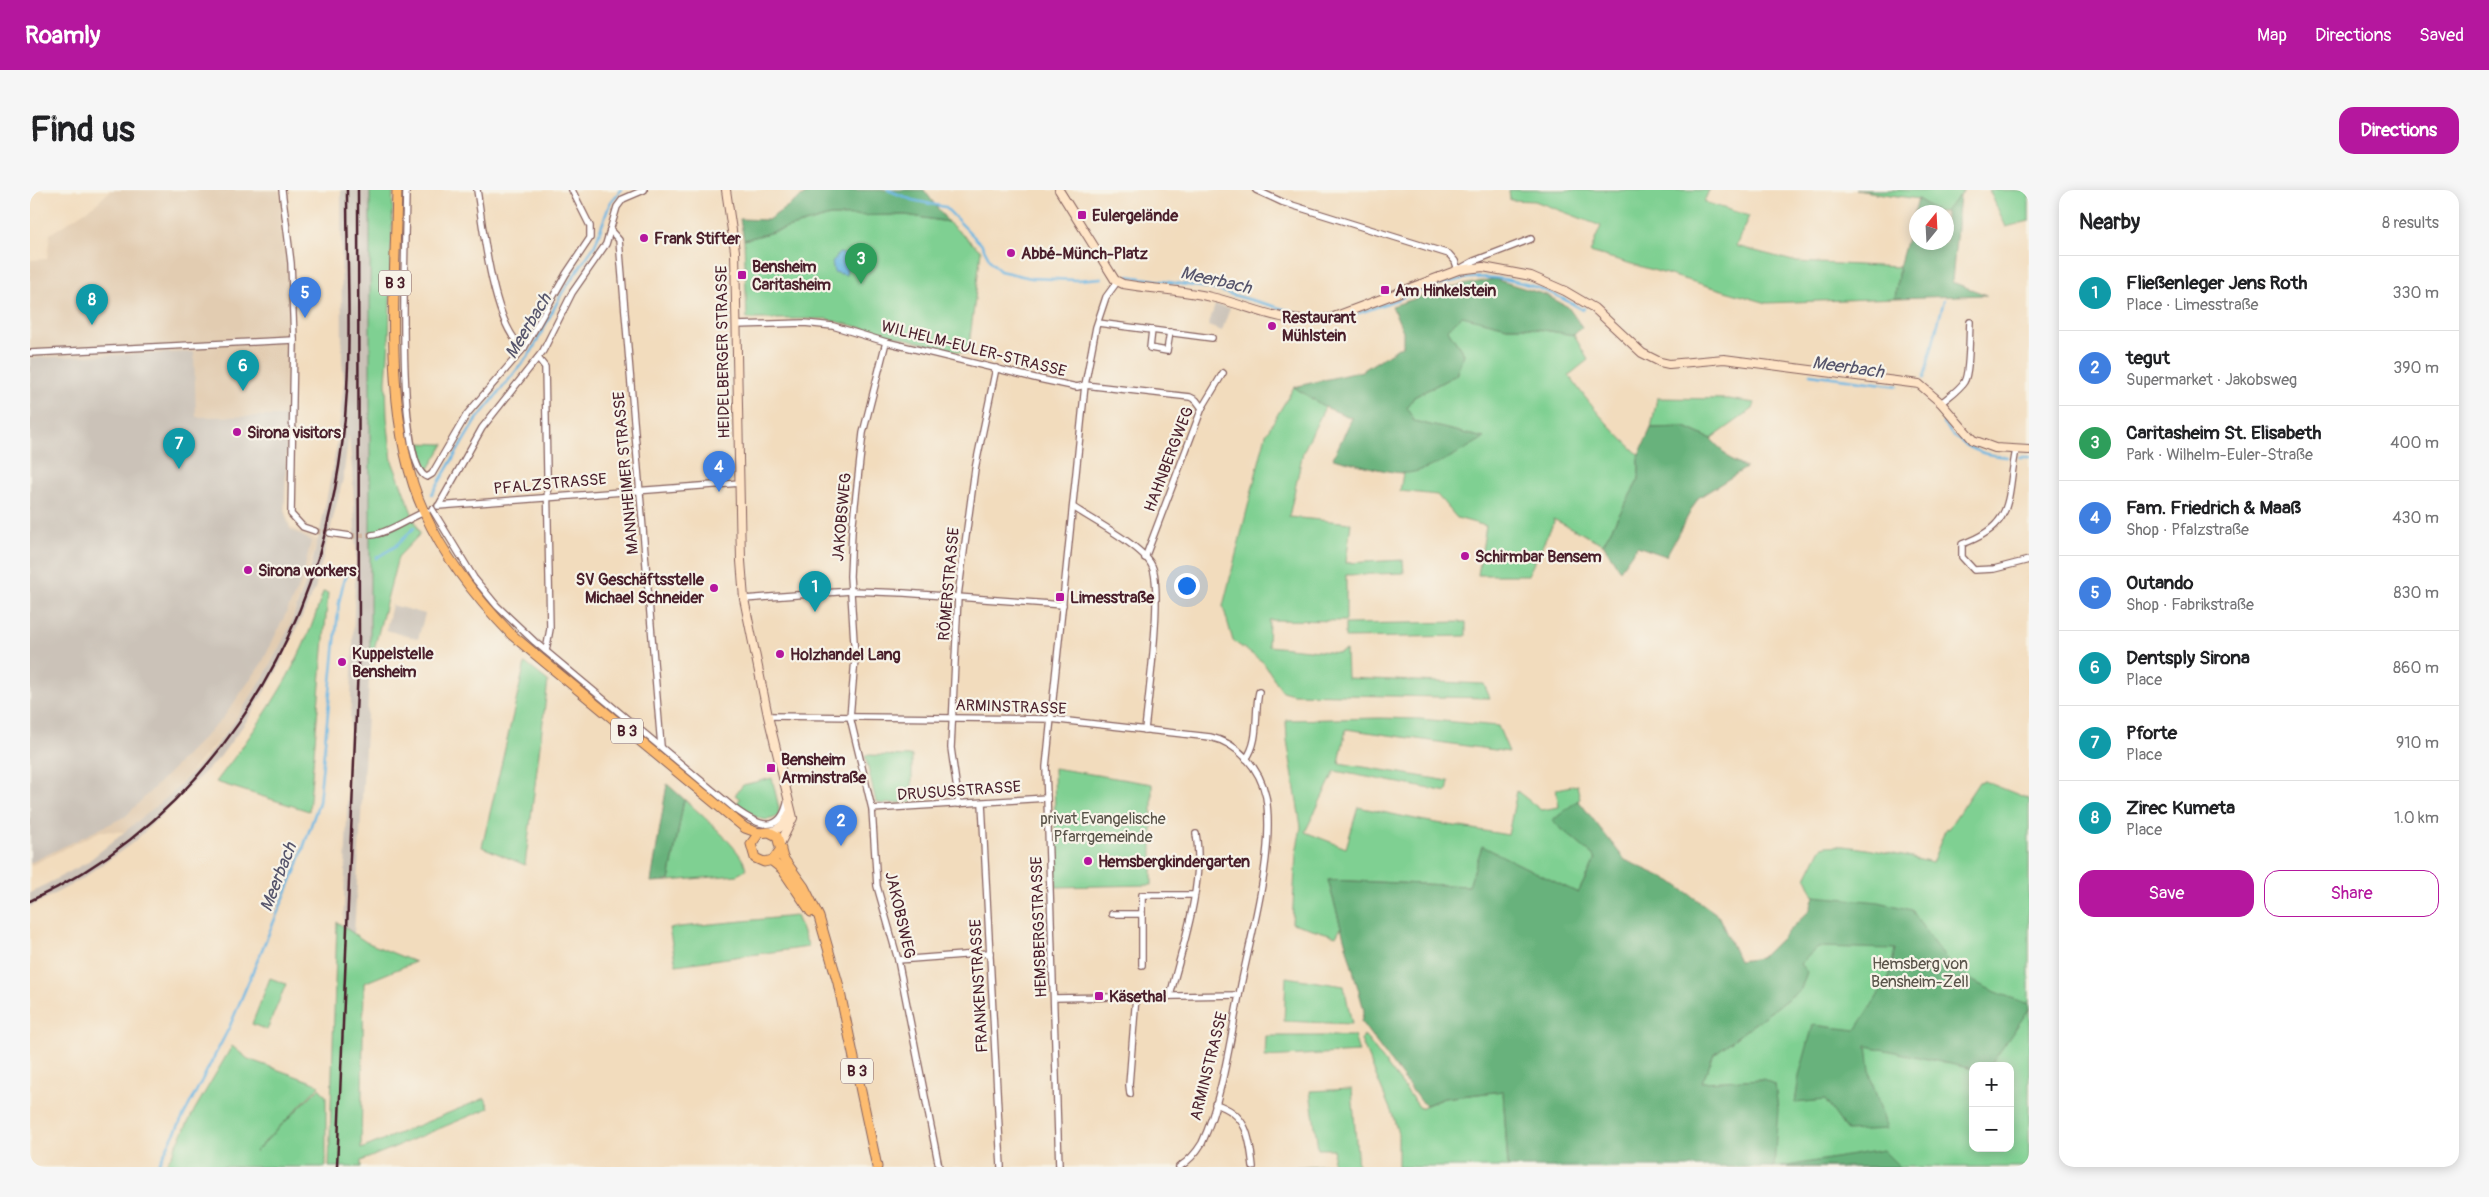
<!DOCTYPE html>
<html lang="en">
<head>
<meta charset="utf-8">
<style>
	:root { --surface:#fff; --page:#f6f6f6; --text:#202124; --muted:#757577; --line:#e0e0e0; --accent:#b5179e }
	body { margin:0; font-family:Pangolin,sans-serif; background:var(--page); color:var(--text) }
	.controls { position:absolute; right:15px; bottom:15px; display:grid; overflow:hidden; border-radius:10px; box-shadow:0 2px 12px #0003 }
	.controls button { width:45px; height:45px; display:grid; place-items:center; padding:0; border:0; border-bottom:1px solid var(--line); background:var(--surface); color:var(--text); font:25px sans-serif }
	.compass { position:absolute; left:1879px; top:15px; width:45px; height:45px; border-radius:50%; background:var(--surface); box-shadow:0 2px 12px #0003; rotate:18deg }
	.you { position:absolute; left:1156px; top:395px; width:18px; height:18px; margin:-12px; border:4px solid #fff; border-radius:50%; background:#1a73e8; box-shadow:0 0 0 8px #1a73e833 }
	.badge { display:grid; place-items:center; width:32px; height:32px; border-radius:50%; background:var(--accent); color:#fff; font-size:16px; font-weight:700 }
	.pin { position:absolute; translate:-50% -41px; filter:drop-shadow(0 1px 2px #0008) }
	.pin::after { content:''; position:absolute; top:26px; width:18px; height:15px; background:inherit; clip-path:polygon(0 0,100% 0,50% 100%) }
	.list { margin:0; padding:0; list-style:none }
	h2 { display:flex; justify-content:space-between; align-items:center; height:65px; margin:0; padding:0 20px; font-size:21px }
	h2 small { font-size:16px; font-weight:400; color:var(--muted) }
	.list li { display:grid; grid-template-columns:32px 1fr auto; gap:15px; align-items:center; box-sizing:border-box; height:75px; padding:0 20px; border-top:1px solid var(--line) }
	.list b { display:block; font-size:19px; white-space:nowrap }
	.list p { margin:0; font-size:16px; white-space:nowrap; color:var(--muted) }
	.list em { font-size:16px; font-style:normal; color:var(--muted) }
	.actions { display:flex; gap:10px; padding:15px 20px }
	.actions a { flex:1; padding:11px 0; border:1px solid var(--accent); border-radius:15px; text-align:center; font-size:18px; color:var(--accent) }
	.actions .main { background:var(--accent); color:#fff }
	.map { position:relative; flex:none; width:1999px; height:977px; overflow:hidden; border-radius:15px }
	header { display:flex; align-items:center; gap:30px; box-sizing:border-box; height:70px; padding:0 25px; background:var(--accent); color:#fff }
	header strong { font-size:24px }
	nav { display:flex; gap:28px; margin-inline-start:auto; font-size:18px }
	.intro { display:flex; align-items:center; justify-content:space-between; box-sizing:border-box; height:120px; padding:0 30px }
	h1 { margin:0; font-size:35px }
	.button { padding:12px 22px; border-radius:15px; background:var(--accent); color:#fff; font-size:18px; font-weight:700 }
	main { display:flex; gap:30px; padding:0 30px }
	aside { flex:1; background:var(--surface); border-radius:15px; box-shadow:0 2px 12px #0003 }
	.map>svg:first-child { display:block }
	.built { fill:#e2ccb1 }
	.industrial { fill:#cbc2b8 }
	.green { fill:#7fd092; stroke:#64785e; fill-rule:evenodd }
	.forest { fill:#67b27c; stroke:#586854 }
	.water { fill:#69b6e3; stroke:#5a6a87 }
	.lines { fill:none; stroke-linecap:round; stroke-linejoin:round }
	.stream { stroke:#69b6e3; stroke-width:2.5 }
	.street-tunnel { stroke:#d0b6a0; stroke-width:5.5; stroke-dasharray:5.5 3; stroke-linecap:butt }
	.street-casing { stroke:#85615e; stroke-width:8 }
	.secondary-casing { stroke:#85615e; stroke-width:10 }
	.primary-casing { stroke:#85615e; stroke-width:11 }
	.street { stroke:#fff; stroke-width:5.5 }
	.secondary { stroke:#fee4c6; stroke-width:8 }
	.primary { stroke:#fdbc70; stroke-width:9 }
	.rail { stroke:#4a1f2b; stroke-width:2.5 }
	.poi-dot { fill:#b5179e; stroke:#f7f3e8; stroke-width:2 }
	.labels { text-anchor:middle; stroke-width:4.5; stroke-linejoin:round; paint-order:stroke }
	.shield { fill:#f7f3e8; stroke:#7e5f64; stroke-width:1 }
	.shield-label { font-size:15px; font-weight:bold; fill:#4a1f2b }
	.poi-label { font-size:16px; font-weight:bold; fill:#4a1f2b; stroke:#f7f3e8; text-anchor:start }
	.street-label { font-size:16px; fill:#4a1f2b; stroke:#f7f3e8 }
	.park-label { font-size:16px; fill:#5a544a; stroke:#f7f3e8 }
	.water-label { font-size:18px; font-style:italic; fill:#55546b; stroke:#f7f3e8 }
</style>
</head>
<body>
<header>
<strong>Roamly</strong>
<nav><a>Map</a><a>Directions</a><a>Saved</a></nav>
</header>
<div class="intro"><h1>Find us</h1><a class="button">Directions</a></div>
<main>
<div class="map">
<svg width="1999" height="977" viewBox="0 0 1999 977">
	<rect width="100%" height="100%" fill="#f7f3e8"/>
	<filter id="ink" filterUnits="userSpaceOnUse"><feTurbulence type="fractalNoise" baseFrequency=".02" numOctaves="2"/><feDisplacementMap in="SourceGraphic" scale="10" xChannelSelector="R" yChannelSelector="G"/><feConvolveMatrix kernelMatrix="1 2 1 2 8 2 1 2 1" color-interpolation-filters="sRGB"/></filter>
	<filter id="wash" filterUnits="userSpaceOnUse"><feTurbulence type="fractalNoise" baseFrequency=".0096" numOctaves="4" result="noise"/><feDisplacementMap in="SourceGraphic" scale="20" xChannelSelector="R" yChannelSelector="G"/><feGaussianBlur stdDeviation="1.12" result="paint"/><feColorMatrix in="noise" values="0 0 0 0 0 0 0 0 0 0 0 0 0 0 0 0 0 1.4 0 .05"/><feComposite in="paint" operator="in"/></filter>
	<g filter="url(#wash)">
		<rect width="100%" height="100%" fill="#f2dcbd"/>
		<!-- built -->
		<path class="built" d="M81,0H249L260,73L263,152L255,321L261,338L288,350L259,438L235,485L201,536L140,605L96,642L71,641L0,676V70L17,69L20,44L66,14Z"/>
		<!-- industrial -->
		<g class="industrial">
			<path d="M311,0H340V475L324,744L323,822L311,798L326,364L323,291L319,244L313,289L285,399L247,481L218,529L190,567L105,651L52,689L0,717V703L56,673L140,605L178,565L201,536L235,485L259,438L281,377L291,337L307,255L314,192L312,169Z"/>
			<path d="M1185,115L1200,118L1192,141L1178,136Z"/>
			<path d="M164,162L166,227L258,226L254,321L260,339L281,351L271,392L232,473L193,528L96,626L0,673V168Z"/>
			<path d="M362,415L395,424L388,449L356,440Z"/>
		</g>
		<!-- green -->
		<g class="green">
			<path d="M340,0H363L359,151L356,191L357,227L362,271L390,344L368,367L340,475Z"/>
			<path d="M1479,0H1679L1674,12L1719,26L1706,56L1767,72L1869,77L1865,108L1737,113L1560,62L1571,36L1505,11L1480,10Z"/>
			<path d="M1826,0H1935L1914,22H1908L1888,9Z"/>
			<path d="M1959,0H1999V31L1976,37Z"/>
			<path d="M876,25L918,32L951,61L938,164L796,129H717L714,50L800,26Z"/>
			<path d="M1432,125L1477,137H1495L1544,145L1558,170L1539,185C1559,215 1582,240 1609,265V289L1573,354L1523,329L1524,332L1498,385H1448L1456,336L1427,328L1407,305L1370,301L1373,283C1403,275 1427,264 1453,248L1383,231L1377,218L1384,207L1426,185L1434,164L1417,139Z"/>
			<path d="M1264,197L1295,217L1273,262L1259,327L1321,333L1316,373L1373,370L1374,383L1316,385V431L1239,430L1238,456L1309,463L1316,460L1317,488L1454,494L1460,508L1263,504L1252,501L1233,472L1203,451L1193,416L1236,244Z"/>
			<path d="M1627,208L1698,209L1725,213L1723,219L1681,249L1655,237L1621,238Z"/>
			<path d="M384,253L414,254L397,282Z"/>
			<path d="M293,402L298,403L279,621L186,592C220,547 254,500 276,449C283,434 288,417 293,402Z"/>
			<path d="M1436,432V446L1315,448V434Z"/>
			<path d="M495,473L518,491L495,675L452,657Z"/>
			<path d="M1350,528L1390,529L1468,536L1479,562L1316,539L1309,573L1419,591L1417,602L1305,581L1275,642L1316,658L1328,617L1395,631L1478,645L1487,601L1511,620L1529,617L1526,599L1547,595L1550,609L1523,631L1566,668L1548,703L1452,657L1440,696L1298,690L1311,737L1306,746L1262,733L1266,663L1271,637L1257,550L1256,530Z"/>
			<path d="M835,565L882,566V612L852,614L846,612Z"/>
			<path d="M1024,578L1122,594V695L1026,697Z"/>
			<path d="M742,588L749,618L748,626C732,636 719,623 707,613L710,609L705,605L713,595Z"/>
			<path d="M1954,591L1999,609V977H1742L1732,889L1671,893L1684,864L1771,799L1770,774L1789,707L1784,706L1776,688L1791,658C1802,649 1884,668 1902,673L1916,638L1918,639L1949,592ZM1943,876H1980V958H1943Z"/>
			<path d="M654,609C668,622 716,662 716,680L707,685L639,691Z"/>
			<path d="M766,726L779,757L646,775L639,738Z"/>
			<path d="M307,732L336,752L385,772L334,793L331,959L455,908L459,918L331,971V977H299Z"/>
			<path d="M1256,787L1314,796L1322,834L1254,831Z"/>
			<path d="M240,788L256,794L237,840L222,834Z"/>
			<path d="M1334,845L1390,918L1414,908L1473,901L1478,977H1368V944L1363,926L1331,850Z"/>
			<path d="M1236,846H1324L1329,862L1235,867Z"/>
			<path d="M202,856L218,869L285,893L289,896L225,962L289,898L296,906V977H135L165,919Z"/>
			<path d="M1322,899L1328,977H1266L1302,974L1304,959H1288L1280,901Z"/>
		</g>
		<!-- forest -->
		<g class="forest">
			<path d="M781,0H894L918,32L876,25L800,26L714,50L710,29L738,30Z"/>
			<path d="M1930,5L1922,92L1957,105L1865,108L1869,77L1888,9L1908,22H1886V52H1916V22H1914Z"/>
			<path d="M1464,89L1516,105L1538,117L1552,137L1544,145L1495,137H1477L1432,126L1417,139L1434,164L1426,185L1384,207L1377,218L1384,231L1454,248C1435,259 1394,285 1372,283C1349,281 1325,273 1303,268L1322,228L1295,217L1264,197L1332,181L1373,155V141L1362,116L1422,97Z"/>
			<path d="M1655,237L1681,249L1702,271L1716,278L1668,308L1636,366L1607,356L1590,380L1573,354L1609,289V265L1621,238Z"/>
			<path d="M637,594L654,609L639,691L621,692Z"/>
			<path d="M1548,610L1595,670L1641,691L1688,725L1709,771L1731,768L1780,720L1784,706L1849,712L1882,720C1896,742 1909,764 1929,781C1946,796 1978,807 1999,814V819L1960,876H1943V879L1837,856L1841,888L1857,939L1817,941L1795,910L1765,913L1769,886L1783,835L1826,840L1859,788L1865,759L1788,757L1770,774L1777,782L1771,799L1684,864L1672,892L1733,889L1745,894L1748,919L1744,977H1478L1473,901L1414,908L1396,915L1388,908L1331,832L1334,820L1298,690L1439,696L1452,656L1548,703L1566,668L1522,631Z"/>
			<path d="M1853,960L1870,977H1751Z"/>
		</g>
		<!-- water -->
		<path class="water" d="M809,63L819,65L816,85L804,82L802,72Z"/>
		<g class="lines">
			<!-- stream -->
			<g class="stream">
				<path d="M858,0L882,10L915,17L952,55L961,72L970,81L1001,88L1047,90L1071,88"/>
				<path d="M1098,86L1178,98L1268,123"/>
				<path d="M1329,123C1361,113 1392,98 1424,91C1468,80 1516,97 1553,120L1554,118"/>
				<path d="M1780,184L1868,196"/>
				<path d="M1894,188L1914,110"/>
				<path d="M1915,225L1913,234C1931,256 1948,265 1977,267"/>
				<path d="M1989,267H1999"/>
				<path d="M402,304L444,233L502,161L532,103L565,55L580,13L591,0"/>
				<path d="M346,368L366,356L384,338"/>
				<path d="M127,977L199,838L266,679L289,612L309,412L314,390L318,384"/>
			</g>
		</g>
	</g>
	<g filter="url(#ink)">
		<g class="lines">
			<!-- street-tunnel -->
			<g class="street-tunnel">
				<path d="M285,341L300,343"/>
				<path d="M320,346L342,345"/>
			</g>
			<!-- street casing -->
			<g class="street-casing">
				<g id="street">
					<path d="M252,0L261,73L264,150L261,324L273,337L285,341"/>
					<path d="M376,0C376,38 364,276 397,287L402,284L437,224L494,158L536,84L560,48V36L542,0"/>
					<path d="M447,0C453,36 463,139 494,158"/>
					<path d="M1226,0L1252,12L1419,64L1425,71L1428,80L1444,71L1501,49"/>
					<path d="M580,40L589,50L631,556"/>
					<path d="M1068,133L1182,148"/>
					<path d="M706,135L774,133L803,136L856,152L1009,189L1047,197L1055,195L1160,207L1166,210L1172,218"/>
					<path d="M1122,140L1120,158L1137,161L1140,142"/>
					<path d="M856,152L833,243L822,341L820,386L825,469L820,527L842,619L847,696L868,770L909,977"/>
					<path d="M0,163L264,150"/>
					<path d="M508,168L515,177L520,439L516,461"/>
					<path d="M1911,213C1918,207 1929,200 1934,192C1940,183 1939,145 1940,132"/>
					<path d="M1986,260C1976,307 1987,335 1932,354V367L1944,380L1964,379L1999,370"/>
					<path d="M409,315L452,238L513,161L542,103L576,54L587,17L593,9L614,0"/>
					<path d="M408,316L710,293"/>
					<path d="M1043,317C1062,330 1114,357 1122,376C1133,400 1118,509 1115,540"/>
					<path d="M402,319L444,388L467,416L505,452L705,619C727,635 751,647 758,609"/>
					<path d="M300,343L320,346"/>
					<path d="M342,345C359,343 380,327 397,321"/>
					<path d="M1115,368L1172,218L1193,183"/>
					<path d="M714,409L821,401L874,403L1033,415"/>
					<path d="M738,526L1020,529L1180,547C1208,553 1230,578 1236,607C1245,662 1222,740 1211,795C1201,843 1193,908 1172,953C1166,963 1159,971 1149,977"/>
					<path d="M1216,569C1230,551 1224,523 1229,502"/>
					<path d="M952,613L971,977"/>
					<path d="M929,614L921,558L928,406L945,279L966,178"/>
					<path d="M842,619L1017,608"/>
					<path d="M1082,724H1112"/>
					<path d="M868,770L960,763"/>
					<path d="M1112,775V705H1163"/>
					<path d="M1140,806C1152,758 1175,693 1166,644"/>
					<path d="M1024,808L1209,805"/>
					<path d="M1100,904L1099,895L1106,806"/>
					<path d="M1185,914C1217,923 1220,948 1223,977"/>
					<path d="M1029,977L1016,577L1055,195L1066,137L1076,107L1087,92"/>
				</g>
			</g>
			<!-- secondary casing -->
			<g class="secondary-casing">
				<g id="secondary">
					<path d="M696,0L705,61L711,371L714,409L738,526L763,628L751,652"/>
					<path d="M1029,0L1085,90L1093,94C1122,99 1152,100 1181,107C1226,117 1252,136 1301,128L1428,80L1453,77L1501,86L1535,101L1564,118L1612,163L1630,172L1639,174L1694,169L1889,194L1911,213L1943,250L1965,258L1999,260"/>
					<path d="M739,642C750,640 755,634 759,624"/>
				</g>
			</g>
			<!-- primary casing -->
			<g class="primary-casing">
				<g id="primary">
					<path d="M367,0C365,99 352,231 394,322C415,369 447,409 482,445L715,638L729,643"/>
					<path d="M751,659L743,670L734,672L725,668L721,654L729,643L739,642L747,646L753,668L774,697L789,727L808,793L847,977"/>
					<path d="M742,671L752,679L781,722"/>
				</g>
			</g>
			<!-- street -->
			<use href="#street" class="street"/>
			<!-- secondary -->
			<use href="#secondary" class="secondary"/>
			<!-- primary -->
			<use href="#primary" class="primary"/>
			<!-- rail -->
			<g class="rail">
				<path d="M0,711C174,630 280,462 309,276C324,185 317,91 317,0"/>
				<path d="M307,977L329,452L328,0"/>
			</g>
		</g>
	</g>
	<!-- markers -->
	<g class="poi-dot">
		<rect x="1047" y="20" width="10" height="10" rx="2.5"/>
		<circle cx="614" cy="48" r="5"/>
		<circle cx="981" cy="63" r="5"/>
		<rect x="707" y="80" width="10" height="10" rx="2.5"/>
		<rect x="1350" y="95" width="10" height="10" rx="2.5"/>
		<circle cx="1242" cy="136" r="5"/>
		<circle cx="207" cy="242" r="5"/>
		<circle cx="1435" cy="366" r="5"/>
		<circle cx="218" cy="380" r="5"/>
		<circle cx="684" cy="398" r="5"/>
		<rect x="1025" y="402" width="10" height="10" rx="2.5"/>
		<circle cx="750" cy="464" r="5"/>
		<circle cx="312" cy="472" r="5"/>
		<rect x="736" y="573" width="10" height="10" rx="2.5"/>
		<circle cx="1058" cy="671" r="5"/>
		<rect x="1064" y="801" width="10" height="10" rx="2.5"/>
	</g>
	<g class="labels">
		<!-- shield labels -->
		<g class="shield">
			<rect x="349" y="80.5" width="32" height="25" rx="4"/>
			<rect x="581" y="528.5" width="32" height="25" rx="4"/>
			<rect x="811" y="868.5" width="32" height="25" rx="4"/>
		</g>
		<g class="shield-label">
			<text x="365" y="98">B 3</text>
			<text x="597" y="546">B 3</text>
			<text x="827" y="886">B 3</text>
		</g>
		<!-- poi labels -->
		<g class="poi-label">
			<text x="1062" y="31">Eulergelände</text>
			<text x="624" y="54">Frank Stifter</text>
			<text x="991" y="69">Abbé-Münch-Platz</text>
			<text x="722" y="82">Bensheim<tspan x="722" dy="18">Caritasheim</tspan></text>
			<text x="1365" y="106">Am Hinkelstein</text>
			<text x="1252" y="133">Restaurant<tspan x="1252" dy="18">Mühlstein</tspan></text>
			<text x="217" y="248">Sirona visitors</text>
			<text x="1445" y="372">Schirmbar Bensem</text>
			<text x="228" y="386">Sirona workers</text>
			<text x="674" y="395" text-anchor="end">SV Geschäftsstelle<tspan x="674" dy="18">Michael Schneider</tspan></text>
			<text x="1040" y="413">Limesstraße</text>
			<text x="322" y="469">Kuppelstelle<tspan x="322" dy="18">Bensheim</tspan></text>
			<text x="760" y="470">Holzhandel Lang</text>
			<text x="751" y="575">Bensheim<tspan x="751" dy="18">Arminstraße</tspan></text>
			<text x="1068" y="677">Hemsbergkindergarten</text>
			<text x="1079" y="812">Käsethal</text>
		</g>
		<!-- street labels -->
		<g class="street-label">
			<text transform="translate(944 158) rotate(14)" y="6">WILHELM-EULER-STRASSE</text>
			<text transform="translate(692 162) rotate(-91)" y="6">HEIDELBERGER STRASSE</text>
			<text transform="translate(1138 269) rotate(-69)" y="6">HAHNBERGWEG</text>
			<text transform="translate(595 283) rotate(-95)" y="6">MANNHEIMER STRASSE</text>
			<text transform="translate(520 293) rotate(-5)" y="6">PFALZSTRASSE</text>
			<text transform="translate(811 327) rotate(-85)" y="6">JAKOBSWEG</text>
			<text transform="translate(918 394) rotate(-85)" y="6">RÖMERSTRASSE</text>
			<text transform="translate(981 516) rotate(2)" y="6">ARMINSTRASSE</text>
			<text transform="translate(929 600) rotate(-4)" y="6">DRUSUSSTRASSE</text>
			<text transform="translate(871 725) rotate(77)" y="6">JAKOBSWEG</text>
			<text transform="translate(1008 737) rotate(-92)" y="6">HEMSBERGSTRASSE</text>
			<text transform="translate(948 796) rotate(-93)" y="6">FRANKENSTRASSE</text>
			<text transform="translate(1178 876) rotate(-76)" y="6">ARMINSTRASSE</text>
		</g>
		<!-- park labels -->
		<g class="park-label">
			<text x="1073" y="634">privat Evangelische<tspan x="1073" dy="18">Pfarrgemeinde</tspan></text>
			<text x="1890" y="779">Hemsberg von<tspan x="1890" dy="18">Bensheim-Zell</tspan></text>
		</g>
		<!-- water labels -->
		<g class="water-label">
			<text transform="translate(1186 90) rotate(13)" y="6">Meerbach</text>
			<text transform="translate(498 136) rotate(-59)" y="6">Meerbach</text>
			<text transform="translate(1818 177) rotate(8)" y="6">Meerbach</text>
			<text transform="translate(248 687) rotate(-69)" y="6">Meerbach</text>
		</g>
	</g>
</svg>
<div class="controls">
<button>+</button>
<button>−</button>
</div>
<svg class="compass" viewBox="-18 -18 36 36"><path d="M0-13l5 13h-10z" fill="#e53935"/><path d="M0 13l5-13h-10z" fill="#757577"/></svg>
<div class="you"></div>
<div class="pin badge" style="left:785px;top:422px;background:#0f9aa8">1</div>
<div class="pin badge" style="left:811px;top:656px;background:#3f7fe0">2</div>
<div class="pin badge" style="left:831px;top:94px;background:#2e9e5b">3</div>
<div class="pin badge" style="left:689px;top:302px;background:#3f7fe0">4</div>
<div class="pin badge" style="left:275px;top:128px;background:#3f7fe0">5</div>
<div class="pin badge" style="left:213px;top:201px;background:#0f9aa8">6</div>
<div class="pin badge" style="left:149px;top:279px;background:#0f9aa8">7</div>
<div class="pin badge" style="left:62px;top:135px;background:#0f9aa8">8</div>
</div>
<aside>
<h2>Nearby<small>8 results</small></h2>
<ul class="list">
<li><span class="badge" style="background:#0f9aa8">1</span><div><b>Fließenleger Jens Roth</b><p>Place · Limesstraße</p></div><em>330 m</em></li>
<li><span class="badge" style="background:#3f7fe0">2</span><div><b>tegut</b><p>Supermarket · Jakobsweg</p></div><em>390 m</em></li>
<li><span class="badge" style="background:#2e9e5b">3</span><div><b>Caritasheim St. Elisabeth</b><p>Park · Wilhelm-Euler-Straße</p></div><em>400 m</em></li>
<li><span class="badge" style="background:#3f7fe0">4</span><div><b>Fam. Friedrich &amp; Maaß</b><p>Shop · Pfalzstraße</p></div><em>430 m</em></li>
<li><span class="badge" style="background:#3f7fe0">5</span><div><b>Outando</b><p>Shop · Fabrikstraße</p></div><em>830 m</em></li>
<li><span class="badge" style="background:#0f9aa8">6</span><div><b>Dentsply Sirona</b><p>Place</p></div><em>860 m</em></li>
<li><span class="badge" style="background:#0f9aa8">7</span><div><b>Pforte</b><p>Place</p></div><em>910 m</em></li>
<li><span class="badge" style="background:#0f9aa8">8</span><div><b>Zirec Kumeta</b><p>Place</p></div><em>1.0 km</em></li>
</ul>
<div class="actions"><a class="main">Save</a><a>Share</a></div>
</aside>
</main>
</body>
</html>
